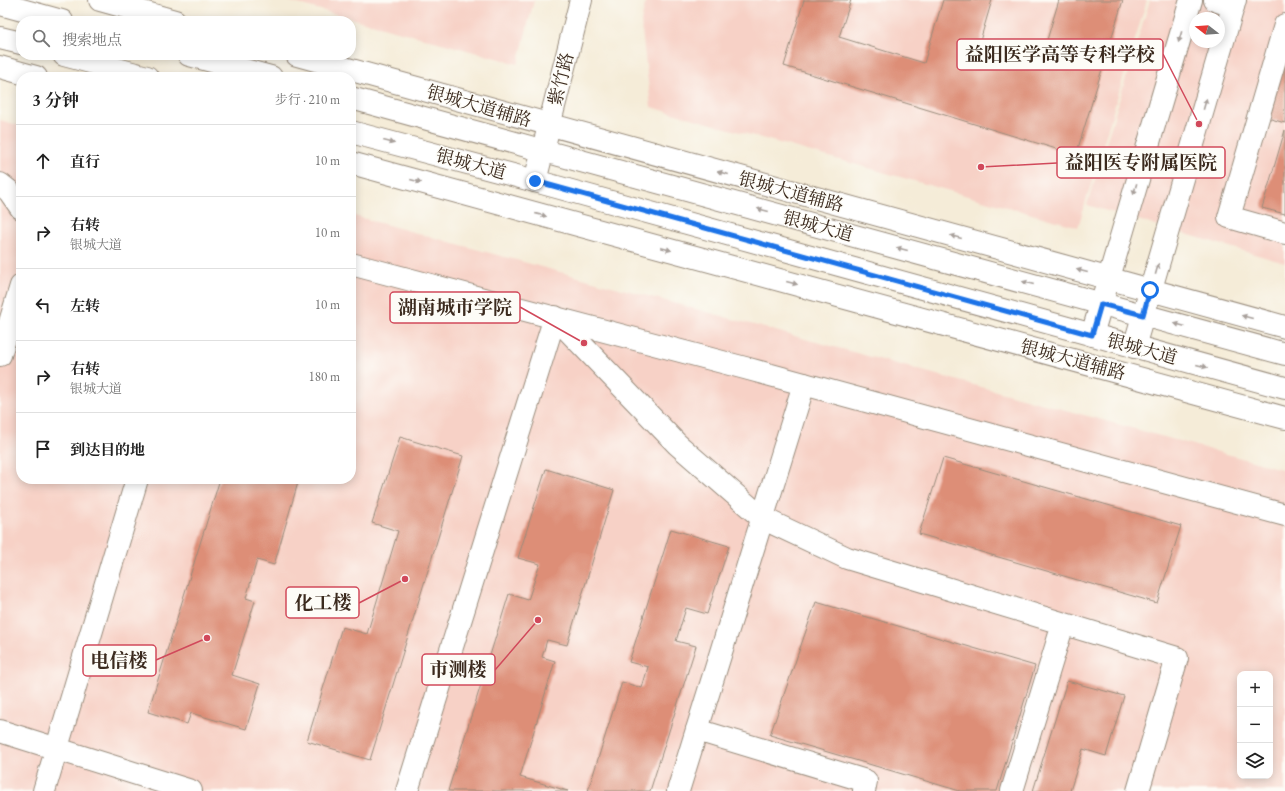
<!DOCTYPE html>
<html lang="zh">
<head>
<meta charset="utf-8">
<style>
	:root { --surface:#fff; --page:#f2f2f2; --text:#222; --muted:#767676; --line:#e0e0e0 }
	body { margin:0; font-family:"EB Garamond","Noto Serif SC",serif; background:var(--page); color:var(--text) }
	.controls { position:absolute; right:12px; bottom:12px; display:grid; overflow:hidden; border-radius:8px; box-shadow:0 2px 10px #0003 }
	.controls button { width:36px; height:36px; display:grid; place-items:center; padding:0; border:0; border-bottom:1px solid var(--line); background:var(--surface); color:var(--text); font:20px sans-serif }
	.compass { position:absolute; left:1189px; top:12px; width:36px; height:36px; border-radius:50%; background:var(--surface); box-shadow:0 2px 10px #0003; rotate:287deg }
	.stop { position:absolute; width:12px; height:12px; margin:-9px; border:3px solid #1a73e8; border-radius:50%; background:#fff }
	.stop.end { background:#1a73e8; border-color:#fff; box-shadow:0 1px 4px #0008 }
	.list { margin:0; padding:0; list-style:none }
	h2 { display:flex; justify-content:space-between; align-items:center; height:52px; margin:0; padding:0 16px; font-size:17px }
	h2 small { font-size:13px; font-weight:400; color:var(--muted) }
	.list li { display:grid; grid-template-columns:26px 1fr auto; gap:12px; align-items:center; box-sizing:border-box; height:72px; padding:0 16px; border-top:1px solid var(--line) }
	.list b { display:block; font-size:15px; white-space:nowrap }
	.list p { margin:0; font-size:13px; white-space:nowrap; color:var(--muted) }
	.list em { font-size:13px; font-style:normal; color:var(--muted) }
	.icon { flex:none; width:22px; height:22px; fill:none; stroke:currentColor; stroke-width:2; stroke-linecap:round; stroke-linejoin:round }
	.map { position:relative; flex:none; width:1285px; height:791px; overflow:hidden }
	.search { position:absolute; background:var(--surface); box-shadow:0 2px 10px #0003; left:16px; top:16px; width:340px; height:44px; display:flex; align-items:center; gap:10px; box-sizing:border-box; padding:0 14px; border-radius:16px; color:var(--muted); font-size:15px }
	.panel { position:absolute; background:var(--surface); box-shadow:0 2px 10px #0003; left:16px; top:72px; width:340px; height:412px; border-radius:16px }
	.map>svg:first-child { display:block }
	.built { fill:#f7d1c6; fill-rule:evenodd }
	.building { fill:#dd8e77 }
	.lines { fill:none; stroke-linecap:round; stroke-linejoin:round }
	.minor-casing { stroke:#988b7b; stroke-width:24 }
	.major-casing { stroke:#988b7b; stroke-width:24 }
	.minor { stroke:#fff; stroke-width:22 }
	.major { stroke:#fff; stroke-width:22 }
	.oneway { fill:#a79f9a }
	.route { stroke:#1a73e8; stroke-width:5 }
	.labels { text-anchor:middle; stroke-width:3; stroke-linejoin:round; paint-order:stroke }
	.street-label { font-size:18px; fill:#3b2a1e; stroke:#fdfcf7 }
	.leader { fill:none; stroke:#d1495b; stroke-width:1.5 }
	.callout-dot { fill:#d1495b; stroke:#fdfcf7; stroke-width:1.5 }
	.callout { fill:#fdfcf7; stroke:#d1495b; stroke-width:1.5 }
	.callout-label { font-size:19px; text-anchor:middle; font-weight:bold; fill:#3b2a1e }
</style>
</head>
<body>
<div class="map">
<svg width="1285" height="791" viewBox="0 0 1285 791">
	<rect width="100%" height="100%" fill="#fdfcf7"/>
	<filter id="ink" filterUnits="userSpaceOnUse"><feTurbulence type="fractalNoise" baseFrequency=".025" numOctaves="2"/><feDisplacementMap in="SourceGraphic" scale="8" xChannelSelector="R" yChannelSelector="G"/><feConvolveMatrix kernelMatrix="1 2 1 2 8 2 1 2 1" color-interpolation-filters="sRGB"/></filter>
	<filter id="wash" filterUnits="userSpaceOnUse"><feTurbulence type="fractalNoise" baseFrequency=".012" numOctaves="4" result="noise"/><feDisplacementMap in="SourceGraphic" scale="16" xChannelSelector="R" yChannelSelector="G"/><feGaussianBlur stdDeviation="0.9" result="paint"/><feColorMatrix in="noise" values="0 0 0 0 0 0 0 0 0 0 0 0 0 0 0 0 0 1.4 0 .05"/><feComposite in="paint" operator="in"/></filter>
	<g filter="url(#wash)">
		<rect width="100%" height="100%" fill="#f5ecd8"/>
		<!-- built -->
		<g class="built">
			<path d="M284,0H534L518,64Z"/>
			<path d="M646,0H1147L1078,227L651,107L641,22Z"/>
			<path d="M1150,0H1285V263L1087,205ZM1195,18H1219V42H1195Z"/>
			<path d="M0,120L21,126V479H351V215L1285,470V791H0ZM1240,674H1270V776H1240Z"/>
		</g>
		<g id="blocks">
			<!-- building -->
			<g class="building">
				<path d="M804,0H851L839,37L924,63L943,0H992L980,41L1041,60L1059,0H1123L1076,155L784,66Z"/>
				<path d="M1285,47V123L1264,117Z"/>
				<path d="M1285,130V214L1262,208Z"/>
				<path d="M400,437L463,456L370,760L307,741L342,627L367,634L398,531L372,523Z"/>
				<path d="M943,458L1181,526L1157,603L919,534Z"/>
				<path d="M546,469L614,490L567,645L547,640L542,657L555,661L520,777L568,791H448L509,594L528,600L540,564L518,558Z"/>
				<path d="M220,479H299L274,565L257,560L246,598L255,601L232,675L260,684L246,729L191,713L187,724L148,712Z"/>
				<path d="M671,529L729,546L707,614L686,608L676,641L696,646L650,791H588L622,682L642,688L648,667L629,662Z"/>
				<path d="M816,602L1035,666L997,791H960L770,735Z"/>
				<path d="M1067,681L1124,696L1106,756L1083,749L1070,791H1033Z"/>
			</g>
		</g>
	</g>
	<g filter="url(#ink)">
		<use href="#blocks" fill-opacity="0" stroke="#988b7b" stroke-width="1"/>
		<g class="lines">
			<!-- minor casing -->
			<g class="minor-casing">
				<g id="minor">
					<path d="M100,0L175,21"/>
					<path d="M1215,0L1233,6"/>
					<path d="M1285,25L1229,217L1285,233"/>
					<path d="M297,55L1285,327"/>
					<path d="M0,67L36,77"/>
					<path d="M351,163L1285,418"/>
					<path d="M535,181L581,0"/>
					<path d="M0,184L9,191L21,208"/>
					<path d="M351,264L745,368L1285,515"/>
					<path d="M1092,335L1191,0"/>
					<path d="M1134,347L1235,0"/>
					<path d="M0,355L21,286"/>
					<path d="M697,730L866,781L864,791"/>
					<path d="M0,731L191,791"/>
					<path d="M44,791L137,479"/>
					<path d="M407,791L555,317L677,444L762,518L847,558L1177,658L1138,791"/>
					<path d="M678,791L804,384"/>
					<path d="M1012,791L1063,624"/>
				</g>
			</g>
			<!-- major casing -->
			<g class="major-casing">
				<g id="major">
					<path d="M0,4L62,21"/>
					<path d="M0,38L21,43"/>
					<path d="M64,55L147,77"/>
					<path d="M189,55L271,77"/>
					<path d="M351,98L1285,354"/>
					<path d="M351,132L535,181L1285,388"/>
				</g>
			</g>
			<!-- minor -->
			<use href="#minor" class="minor"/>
			<!-- major -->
			<use href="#major" class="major"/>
		</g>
		<!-- one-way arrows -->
		<defs><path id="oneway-solid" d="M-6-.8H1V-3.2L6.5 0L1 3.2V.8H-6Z"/></defs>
		<g class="oneway">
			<use href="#oneway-solid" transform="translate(1180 37) rotate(107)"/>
			<use href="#oneway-solid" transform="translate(1205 104) rotate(-74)"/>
			<use href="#oneway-solid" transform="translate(389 142) rotate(15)"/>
			<use href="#oneway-solid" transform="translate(723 173) rotate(-165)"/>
			<use href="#oneway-solid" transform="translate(416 181) rotate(15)"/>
			<use href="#oneway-solid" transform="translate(1135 189) rotate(107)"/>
			<use href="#oneway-solid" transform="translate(763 210) rotate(-165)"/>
			<use href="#oneway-solid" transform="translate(541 215) rotate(15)"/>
			<use href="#oneway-solid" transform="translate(956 237) rotate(-165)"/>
			<use href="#oneway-solid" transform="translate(666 249) rotate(15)"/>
			<use href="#oneway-solid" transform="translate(902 249) rotate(-165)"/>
			<use href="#oneway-solid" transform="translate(1157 269) rotate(-74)"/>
			<use href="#oneway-solid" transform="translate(1082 271) rotate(-165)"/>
			<use href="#oneway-solid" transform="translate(792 283) rotate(15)"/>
			<use href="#oneway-solid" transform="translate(1028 283) rotate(-165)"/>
			<use href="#oneway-solid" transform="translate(1247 317) rotate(-165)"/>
			<use href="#oneway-solid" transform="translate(1180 325) rotate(-165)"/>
			<use href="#oneway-solid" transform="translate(1202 366) rotate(15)"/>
		</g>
	</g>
	<g class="lines" filter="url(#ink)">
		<!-- route -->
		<path class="route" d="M535,181L1092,335L1101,304L1143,315L1150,290"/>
	</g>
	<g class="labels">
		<!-- street labels -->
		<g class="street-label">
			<text transform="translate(561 79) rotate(-76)" y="6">紫竹路</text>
			<text transform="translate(479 106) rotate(16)" y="6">银城大道辅路</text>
			<text transform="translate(471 164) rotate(15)" y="6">银城大道</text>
			<text transform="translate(791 192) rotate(15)" y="6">银城大道辅路</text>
			<text transform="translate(818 226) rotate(15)" y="6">银城大道</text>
			<text transform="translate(1142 349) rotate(15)" y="6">银城大道</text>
			<text transform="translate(1073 360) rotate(15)" y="6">银城大道辅路</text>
		</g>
	</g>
	<!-- callouts -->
	<path class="leader" d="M1199 124L1163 54M981 167L1057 163M584 343L520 307M405 579L359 603M207 638L156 660M538 620L495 670"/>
	<g class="callout-dot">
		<circle cx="1199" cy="124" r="4"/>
		<circle cx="981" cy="167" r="4"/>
		<circle cx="584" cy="343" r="4"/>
		<circle cx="405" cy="579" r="4"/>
		<circle cx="207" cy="638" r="4"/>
		<circle cx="538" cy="620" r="4"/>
	</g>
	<g class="callout">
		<rect x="957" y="39" width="206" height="31" rx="4"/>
		<rect x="1057" y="147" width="168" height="31" rx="4"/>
		<rect x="390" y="292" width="130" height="31" rx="4"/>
		<rect x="286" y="587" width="73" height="31" rx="4"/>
		<rect x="83" y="645" width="73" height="31" rx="4"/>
		<rect x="422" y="654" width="73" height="31" rx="4"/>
	</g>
	<g class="callout-label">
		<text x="1060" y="61">益阳医学高等专科学校</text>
		<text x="1141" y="169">益阳医专附属医院</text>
		<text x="455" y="314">湖南城市学院</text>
		<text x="323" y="609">化工楼</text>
		<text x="119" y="667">电信楼</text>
		<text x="458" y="676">市测楼</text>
	</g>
</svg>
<div class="controls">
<button>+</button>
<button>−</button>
<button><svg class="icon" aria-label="layers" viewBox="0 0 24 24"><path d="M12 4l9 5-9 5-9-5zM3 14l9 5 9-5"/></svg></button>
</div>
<svg class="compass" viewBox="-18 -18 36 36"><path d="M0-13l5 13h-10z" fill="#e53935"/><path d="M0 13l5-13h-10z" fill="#767676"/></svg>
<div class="stop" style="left:1150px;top:290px"></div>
<div class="stop end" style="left:535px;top:181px"></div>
<div class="search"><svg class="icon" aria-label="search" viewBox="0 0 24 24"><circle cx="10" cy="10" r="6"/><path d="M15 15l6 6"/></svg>搜索地点</div>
<section class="panel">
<h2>3 分钟<small>步行 · 210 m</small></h2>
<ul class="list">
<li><svg class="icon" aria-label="ahead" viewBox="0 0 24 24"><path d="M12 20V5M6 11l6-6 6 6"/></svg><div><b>直行</b></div><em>10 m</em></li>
<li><svg class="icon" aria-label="right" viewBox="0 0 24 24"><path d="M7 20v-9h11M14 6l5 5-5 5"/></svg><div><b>右转</b><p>银城大道</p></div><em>10 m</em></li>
<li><svg class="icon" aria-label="left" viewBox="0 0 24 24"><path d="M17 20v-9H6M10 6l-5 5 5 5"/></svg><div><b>左转</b></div><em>10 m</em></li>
<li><svg class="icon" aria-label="right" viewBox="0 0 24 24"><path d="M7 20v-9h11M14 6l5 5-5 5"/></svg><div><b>右转</b><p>银城大道</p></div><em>180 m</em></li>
<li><svg class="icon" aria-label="arrive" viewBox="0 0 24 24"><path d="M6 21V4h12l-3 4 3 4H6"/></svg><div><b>到达目的地</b></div></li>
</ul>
</section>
</div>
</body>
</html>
